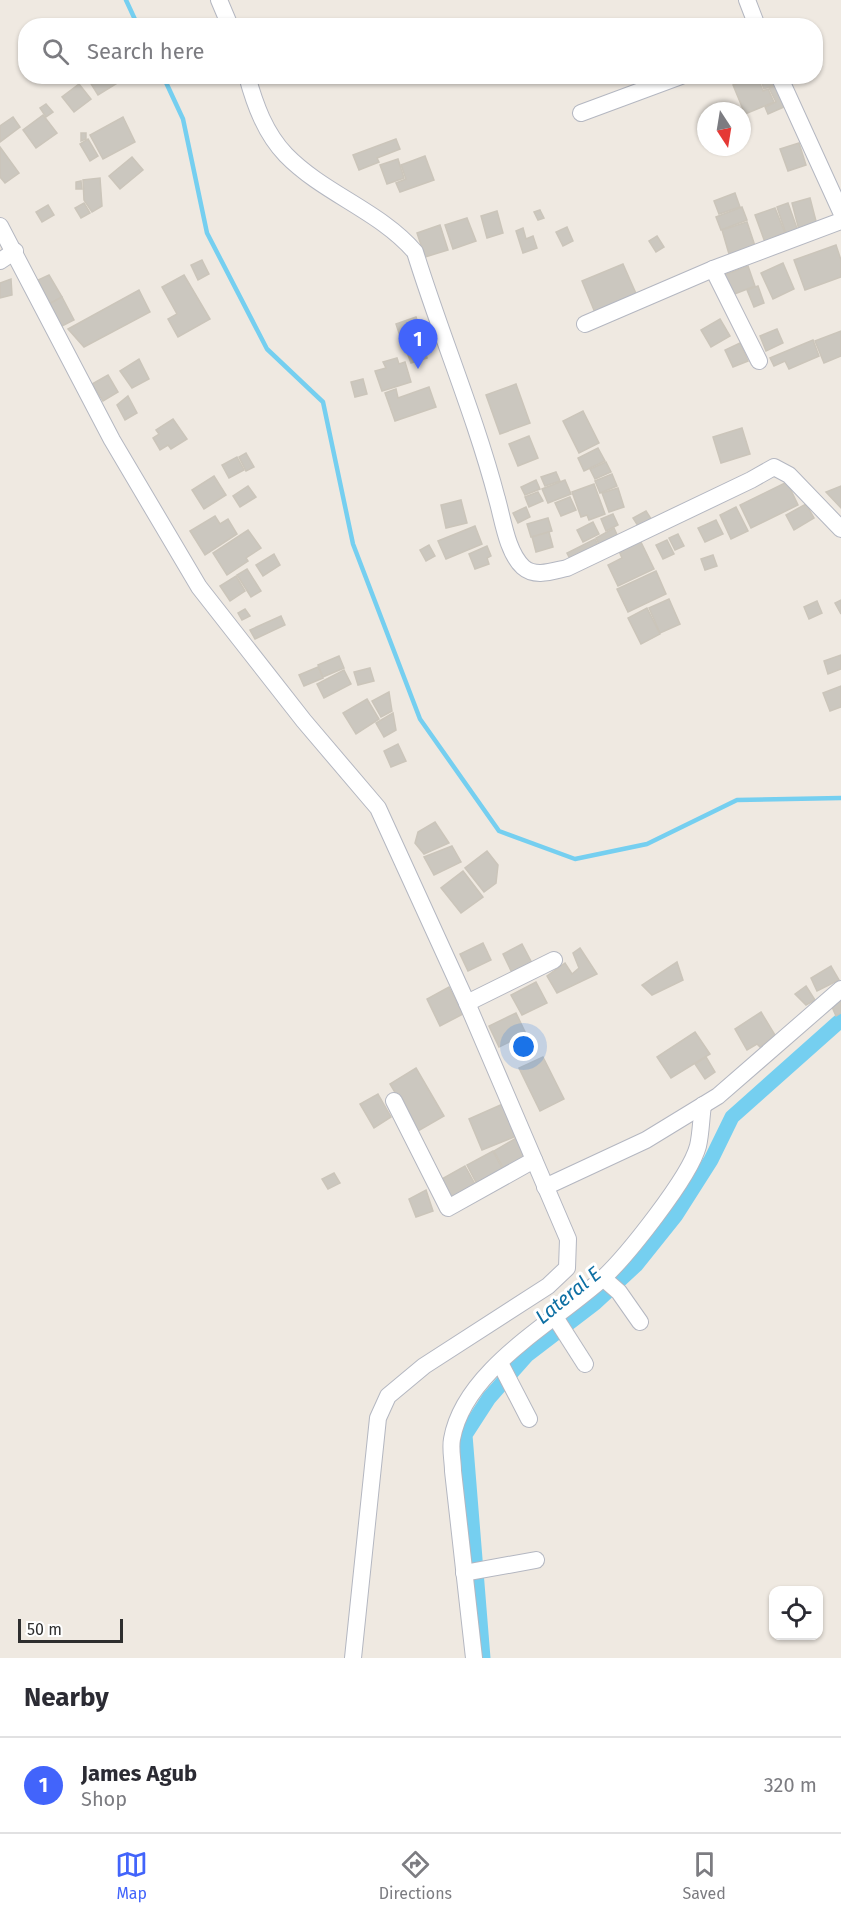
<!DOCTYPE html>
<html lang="en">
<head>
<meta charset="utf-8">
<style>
	:root { --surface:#fff; --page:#f2f2f3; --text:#2b2b33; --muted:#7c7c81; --line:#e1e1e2; --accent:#4264fb }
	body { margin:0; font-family:"Fira Sans",sans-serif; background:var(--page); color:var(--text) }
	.controls { position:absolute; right:18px; bottom:18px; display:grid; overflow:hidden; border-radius:12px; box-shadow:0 2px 4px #0004 }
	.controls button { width:54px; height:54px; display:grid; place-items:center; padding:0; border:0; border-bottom:2px solid var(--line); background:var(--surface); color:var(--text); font:30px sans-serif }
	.compass { position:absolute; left:697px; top:102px; width:54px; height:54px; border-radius:50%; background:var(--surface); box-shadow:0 2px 4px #0004; rotate:168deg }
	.scale { position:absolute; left:18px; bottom:15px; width:105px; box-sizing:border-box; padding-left:6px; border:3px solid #2e2e2e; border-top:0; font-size:16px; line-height:21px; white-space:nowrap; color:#2e2e2e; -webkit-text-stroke:4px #fff; paint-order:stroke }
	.you { position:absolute; left:524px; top:1047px; width:21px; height:21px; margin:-15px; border:4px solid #fff; border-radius:50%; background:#1a73e8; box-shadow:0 0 0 9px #1a73e833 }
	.badge { display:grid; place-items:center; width:39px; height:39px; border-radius:50%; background:var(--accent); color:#fff; font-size:20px; font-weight:700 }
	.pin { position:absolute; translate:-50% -50px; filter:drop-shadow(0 2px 3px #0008) }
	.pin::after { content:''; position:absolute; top:32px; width:21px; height:18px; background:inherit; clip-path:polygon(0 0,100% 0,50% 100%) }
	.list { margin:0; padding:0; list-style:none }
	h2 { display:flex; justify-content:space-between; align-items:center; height:78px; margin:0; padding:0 24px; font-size:26px }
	h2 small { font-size:20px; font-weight:400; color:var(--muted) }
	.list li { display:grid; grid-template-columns:39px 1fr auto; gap:18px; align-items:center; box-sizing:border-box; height:96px; padding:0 24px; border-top:2px solid var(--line) }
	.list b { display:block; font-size:22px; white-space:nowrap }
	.list p { margin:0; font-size:20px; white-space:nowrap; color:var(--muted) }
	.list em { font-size:20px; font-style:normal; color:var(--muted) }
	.icon { flex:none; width:33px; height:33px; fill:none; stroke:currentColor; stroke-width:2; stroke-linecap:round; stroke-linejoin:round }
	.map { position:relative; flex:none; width:841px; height:1658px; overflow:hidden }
	.search { position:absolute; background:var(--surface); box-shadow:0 2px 4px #0004; left:18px; right:18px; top:18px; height:66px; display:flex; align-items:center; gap:15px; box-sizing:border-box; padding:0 21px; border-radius:24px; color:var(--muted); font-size:22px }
	.sheet { height:174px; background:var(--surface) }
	nav { display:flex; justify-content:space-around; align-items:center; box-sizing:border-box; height:84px; border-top:2px solid var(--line); background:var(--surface); font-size:16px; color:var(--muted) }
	nav a { display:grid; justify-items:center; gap:3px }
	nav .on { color:var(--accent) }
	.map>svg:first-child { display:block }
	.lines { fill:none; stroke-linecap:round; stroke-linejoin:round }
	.stream { stroke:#75cff0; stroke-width:4.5 }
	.canal { stroke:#75cff0; stroke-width:15 }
	.building { fill:#cbc7bf; stroke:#cbc5ba; stroke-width:1.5 }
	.minor-casing { stroke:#b4b7c1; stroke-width:18 }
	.minor { stroke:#fff; stroke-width:16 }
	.labels { text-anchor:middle; stroke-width:6; stroke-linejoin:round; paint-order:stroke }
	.water-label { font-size:20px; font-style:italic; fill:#0d6fa3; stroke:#fff }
</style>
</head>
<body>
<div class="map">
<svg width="841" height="1658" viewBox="0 0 841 1658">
	<rect width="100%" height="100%" fill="#efe9e1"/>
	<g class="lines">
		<!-- stream -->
		<g class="stream">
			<path d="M126,0L138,26"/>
			<path d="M163,76L183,119L207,233L267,349L323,402L353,544L420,719L499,831L575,859L647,844L737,800L841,798"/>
		</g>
		<!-- canal -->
		<path class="canal" d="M483,1658L465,1435L489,1398L527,1355L595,1303L636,1265L676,1215L711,1160L732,1117L841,1020"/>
	</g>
	<!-- building -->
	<g class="building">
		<path d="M92,76H115L119,82L98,95L88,79Z"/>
		<path d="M737,76H752L739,82Z"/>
		<path d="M757,76L763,91L768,89L774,102L745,114L733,85Z"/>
		<path d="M759,76H773L776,84L764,89Z"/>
		<path d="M79,84L91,99L74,112L62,97Z"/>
		<path d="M777,85L786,106L768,114L765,107L776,102L769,88Z"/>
		<path d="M46,104L53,112L46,117L40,108Z"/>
		<path d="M43,115L57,133L36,148L23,130Z"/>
		<path d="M13,117L20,127L0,142V126Z"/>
		<path d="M123,117L135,142L103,159L90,135Z"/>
		<path d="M81,133H86V139L81,141Z"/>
		<path d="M88,139L98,156L90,161L80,144Z"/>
		<path d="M396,139L400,149L377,158L379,162L359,170L353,155Z"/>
		<path d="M799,143L806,165L788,171L780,149Z"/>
		<path d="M0,147L19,173L5,183L0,177Z"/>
		<path d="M425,156L434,180L400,192L396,183L406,179L401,165Z"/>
		<path d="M132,157L143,170L120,189L109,176Z"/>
		<path d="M398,159L404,178L387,184L380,165Z"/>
		<path d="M100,178L102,206L92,212L84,200L83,180Z"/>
		<path d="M81,181L82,189H76V182Z"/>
		<path d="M735,193L740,207L719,214L714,201Z"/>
		<path d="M810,198L817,225L799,230L792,203Z"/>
		<path d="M84,203L90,213L81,218L75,208Z"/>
		<path d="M788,203L799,234L787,237L777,207Z"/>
		<path d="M48,205L54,215L42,222L36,212Z"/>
		<path d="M742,207L747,220L721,230L716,217Z"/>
		<path d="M775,208L785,233L776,236L778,241L766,245L755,215Z"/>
		<path d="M540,210L544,218L538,220L534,212Z"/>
		<path d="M497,211L503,233L487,238L481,216Z"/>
		<path d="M467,218L476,241L453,249L445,225Z"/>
		<path d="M747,222L755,246L729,254L722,230Z"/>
		<path d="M440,225L448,250L425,257L417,233Z"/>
		<path d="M567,227L573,241L563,246L556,232Z"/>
		<path d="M523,228L526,239L533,236L537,248L523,253L516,231Z"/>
		<path d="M657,236L664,247L656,252L649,241Z"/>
		<path d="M836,245L841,260V277L805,290L794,260Z"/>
		<path d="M202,260L209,274L198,280L191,265Z"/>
		<path d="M783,263L794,289L773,299L761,273Z"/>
		<path d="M623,264L638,298L596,315L582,281Z"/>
		<path d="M748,266L755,286L732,295L724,275Z"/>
		<path d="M49,275L62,297L49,304L38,280Z"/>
		<path d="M184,275L210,319L178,337L168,319L177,314L162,287Z"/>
		<path d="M11,279L12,295L0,298V283Z"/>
		<path d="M758,286L764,303L754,307L747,290Z"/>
		<path d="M139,290L150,312L84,347L68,329Z"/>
		<path d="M62,297L74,320L62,326L49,304Z"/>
		<path d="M416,317L420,329L400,336L396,324Z"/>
		<path d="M720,319L730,336L711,347L701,330Z"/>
		<path d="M777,329L783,343L766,351L760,336Z"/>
		<path d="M841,331V356L824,363L815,341Z"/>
		<path d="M813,340L819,356L789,369L785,361L774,366L770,358Z"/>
		<path d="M740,343L748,361L733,367L725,350Z"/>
		<path d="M425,350L427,358L411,363L408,355Z"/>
		<path d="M397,358L399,364L405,362L411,382L382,391L375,371L386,368L383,362Z"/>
		<path d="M139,359L149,379L132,388L120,371Z"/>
		<path d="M108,375L118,392L103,401L92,384Z"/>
		<path d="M363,379L367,394L355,397L351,382Z"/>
		<path d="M516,384L530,423L500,434L486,395Z"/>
		<path d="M429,387L436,407L395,421L385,393L396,389L398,398Z"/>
		<path d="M128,396L137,413L125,420L117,405Z"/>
		<path d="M583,411L599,443L579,453L563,421Z"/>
		<path d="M173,419L187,439L171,449L168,445L160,450L153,438L159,434L156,430Z"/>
		<path d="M742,428L750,454L721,463L713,437Z"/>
		<path d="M529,436L538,458L518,466L509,444Z"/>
		<path d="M598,448L605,461L584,471L578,458Z"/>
		<path d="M246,453L254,467L246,471L239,457Z"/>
		<path d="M237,457L244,470L229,478L222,465Z"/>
		<path d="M606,462L611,472L595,479L590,469Z"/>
		<path d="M556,472L560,481L545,486L541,477Z"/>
		<path d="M612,474L617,486L600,493L595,481Z"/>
		<path d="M214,476L226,495L204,509L192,490Z"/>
		<path d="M536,480L540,489L525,495L521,487Z"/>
		<path d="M565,480L571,494L548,503L542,489Z"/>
		<path d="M787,482L798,505L751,528L740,505Z"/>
		<path d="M594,484L605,514L589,520L587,515L581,517L572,492Z"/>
		<path d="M248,486L256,497L240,507L233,496Z"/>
		<path d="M841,486V508L826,492Z"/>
		<path d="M618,488L624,507L609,512L602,493Z"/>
		<path d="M538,492L543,501L529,507L525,497Z"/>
		<path d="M570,497L576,510L561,516L555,503Z"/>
		<path d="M461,500L467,523L446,528L441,505Z"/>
		<path d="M806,504L814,518L794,530L786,515Z"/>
		<path d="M526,507L530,517L518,523L513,513Z"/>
		<path d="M736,507L748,531L731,539L720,515Z"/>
		<path d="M646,511L653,522L640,529L633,518Z"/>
		<path d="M613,514L618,525L606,531L601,519Z"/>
		<path d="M215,516L220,524L228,519L237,534L205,555L190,531Z"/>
		<path d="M548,518L552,531L531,537L527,524Z"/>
		<path d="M716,520L723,534L705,542L698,528Z"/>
		<path d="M593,522L599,534L583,542L577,530Z"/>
		<path d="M475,526L482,544L446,559L438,541Z"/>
		<path d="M614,528L618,537L600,546L596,538Z"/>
		<path d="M248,530L261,548L246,558L248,561L227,575L213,553Z"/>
		<path d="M549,532L553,547L536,552L532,537Z"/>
		<path d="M678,534L684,546L675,550L669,538Z"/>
		<path d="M638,536L654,569L618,586L608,565L622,558L619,551Z"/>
		<path d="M595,539L599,547L571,561L567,553Z"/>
		<path d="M667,540L674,554L663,559L656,545Z"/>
		<path d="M429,545L435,556L426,561L420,550Z"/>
		<path d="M487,546L491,556L487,558L489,564L475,569L469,554Z"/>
		<path d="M274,554L280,565L263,576L256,565Z"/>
		<path d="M713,555L717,566L705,570L701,559Z"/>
		<path d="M247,569L261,591L251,597L237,575Z"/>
		<path d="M656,571L666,594L628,612L617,589Z"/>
		<path d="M236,576L245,591L230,601L220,586Z"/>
		<path d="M669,599L680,624L660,633L649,608Z"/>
		<path d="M841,600V614L835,603Z"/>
		<path d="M817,601L822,613L809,619L804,607Z"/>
		<path d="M647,608L660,634L641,644L628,618Z"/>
		<path d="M245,609L250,616L242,620L238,613Z"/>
		<path d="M281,616L285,625L255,639L250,630Z"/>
		<path d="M841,655V669L828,674L824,661Z"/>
		<path d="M339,656L344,668L323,677L318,665Z"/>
		<path d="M318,667L323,678L304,686L299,675Z"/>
		<path d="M370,668L374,681L358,685L354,672Z"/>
		<path d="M344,670L351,684L324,698L317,684Z"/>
		<path d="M841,686V707L830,711L823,693Z"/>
		<path d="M389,692L392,711L381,717L372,701Z"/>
		<path d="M367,699L379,719L356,734L343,713Z"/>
		<path d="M393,713L396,730L384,737L376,723Z"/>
		<path d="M398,744L406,761L391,767L384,751Z"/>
		<path d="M435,822L449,843L424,854L415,843L418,832Z"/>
		<path d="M452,846L461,862L434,875L424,857Z"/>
		<path d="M487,851L498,865L496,883L484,892L465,868Z"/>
		<path d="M463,871L483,897L461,913L441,888Z"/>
		<path d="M483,943L491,960L468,971L460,954Z"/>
		<path d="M522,944L534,967L514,977L503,954Z"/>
		<path d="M580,948L597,974L557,993L547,976L565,963L572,974L579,968L573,953Z"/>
		<path d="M677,962L683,980L652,995L642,985Z"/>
		<path d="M831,966L839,980L817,991L811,978Z"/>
		<path d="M536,982L547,1003L522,1015L511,995Z"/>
		<path d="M806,986L815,1000L806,1005L795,994Z"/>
		<path d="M449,987L463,1014L440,1026L427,999Z"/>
		<path d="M841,997V1013L836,1016L832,1007Z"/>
		<path d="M761,1012L775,1035L760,1047L757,1044L747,1050L735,1029Z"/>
		<path d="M516,1013L526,1034L499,1047L489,1026Z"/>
		<path d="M695,1032L710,1054L671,1078L657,1057Z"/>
		<path d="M543,1057L564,1099L540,1111L519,1068Z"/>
		<path d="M706,1057L715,1072L705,1079L695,1064Z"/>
		<path d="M416,1068L444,1116L418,1131L390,1084Z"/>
		<path d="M378,1094L391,1117L374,1128L360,1104Z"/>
		<path d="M505,1103L519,1135L482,1150L469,1119Z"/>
		<path d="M518,1137L530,1157L505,1171L494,1151Z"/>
		<path d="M493,1151L504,1172L478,1186L467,1165Z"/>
		<path d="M465,1166L476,1186L451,1200L440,1180Z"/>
		<path d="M334,1173L340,1183L328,1189L322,1179Z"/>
		<path d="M426,1190L433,1211L416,1217L409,1199Z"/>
	</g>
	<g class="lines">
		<!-- minor casing -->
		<g class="minor-casing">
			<g id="minor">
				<path d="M219,0L230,26"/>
				<path d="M747,0L757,26"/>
				<path d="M247,76C255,105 265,133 286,155C324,194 380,211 415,252C441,336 475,415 497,499C503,520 507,552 523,567C535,578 553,571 567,568L751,480L774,467L789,475L841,529"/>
				<path d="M779,76L841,212"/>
				<path d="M581,113L681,76"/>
				<path d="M0,226L112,440L199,587L304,721L378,808L467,1003L568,1239L567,1268L548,1286L424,1366L388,1396L378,1418L353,1658"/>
				<path d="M0,261L15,251"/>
				<path d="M713,269L759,361"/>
				<path d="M585,324L713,269L841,221"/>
				<path d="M467,1003L554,960"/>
				<path d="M394,1101L448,1208L534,1160"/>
				<path d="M545,1187L646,1140L718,1096L841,989"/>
				<path d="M603,1278L619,1292L640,1322"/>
				<path d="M555,1317L585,1364"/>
				<path d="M500,1363L529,1419"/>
				<path d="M464,1573L536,1560"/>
				<path d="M474,1658L453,1471C453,1461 450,1449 452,1439C464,1370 553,1323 602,1279C626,1257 690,1177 698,1146C701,1133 701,1119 703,1105"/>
			</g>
		</g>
		<!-- minor -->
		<use href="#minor" class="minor"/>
	</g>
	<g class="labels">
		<!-- water labels -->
		<g class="water-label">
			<text transform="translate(568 1295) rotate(-39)" y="7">Lateral E</text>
		</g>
	</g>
</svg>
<div class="controls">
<button><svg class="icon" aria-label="locate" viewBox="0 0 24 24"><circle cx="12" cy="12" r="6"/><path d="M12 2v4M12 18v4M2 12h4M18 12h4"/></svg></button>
</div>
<svg class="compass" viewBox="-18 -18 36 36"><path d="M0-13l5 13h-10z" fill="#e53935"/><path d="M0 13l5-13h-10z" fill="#7c7c81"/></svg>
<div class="scale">50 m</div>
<div class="you"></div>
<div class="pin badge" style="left:418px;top:369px">1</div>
<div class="search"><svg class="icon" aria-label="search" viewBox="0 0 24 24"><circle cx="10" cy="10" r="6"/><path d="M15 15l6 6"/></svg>Search here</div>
</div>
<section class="sheet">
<h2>Nearby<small></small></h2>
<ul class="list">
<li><span class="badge">1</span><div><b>James Agub</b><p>Shop</p></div><em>320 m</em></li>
</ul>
</section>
<nav>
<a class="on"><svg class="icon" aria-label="map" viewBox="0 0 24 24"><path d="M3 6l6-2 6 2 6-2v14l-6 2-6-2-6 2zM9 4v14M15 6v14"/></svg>Map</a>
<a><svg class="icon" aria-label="directions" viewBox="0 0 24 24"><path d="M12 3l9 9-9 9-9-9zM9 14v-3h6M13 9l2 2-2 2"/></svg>Directions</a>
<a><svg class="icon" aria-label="saved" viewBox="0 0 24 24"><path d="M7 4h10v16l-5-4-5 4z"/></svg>Saved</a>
</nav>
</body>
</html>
